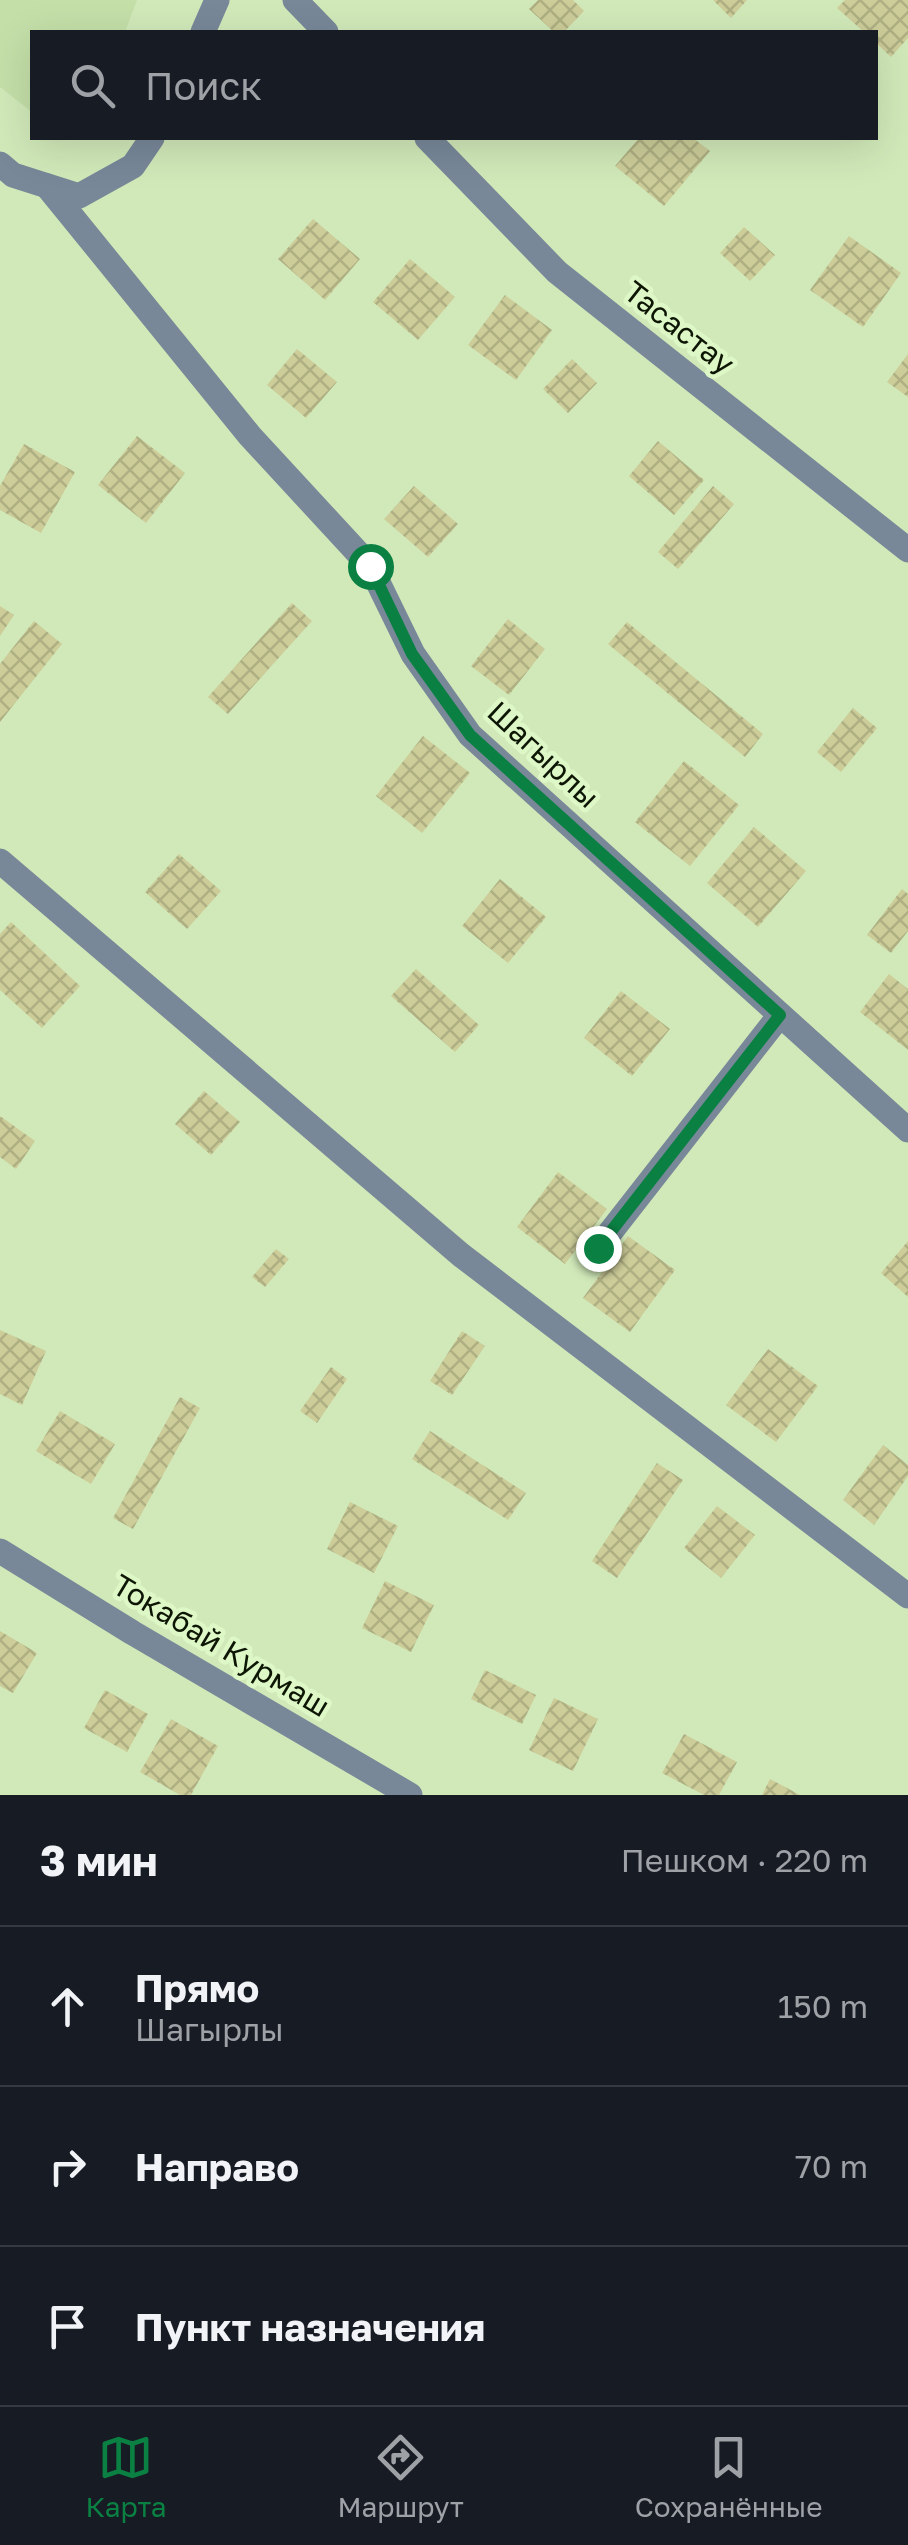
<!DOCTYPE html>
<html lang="ru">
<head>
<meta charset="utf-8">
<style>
	:root { --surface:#171b24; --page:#20242c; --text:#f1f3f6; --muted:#9ea1a6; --line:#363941; --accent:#0b8043 }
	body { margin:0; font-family:"Golos Text",sans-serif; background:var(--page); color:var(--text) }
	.stop { position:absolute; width:30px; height:30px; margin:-22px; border:8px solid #0b8043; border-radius:50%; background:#fff }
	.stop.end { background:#0b8043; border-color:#fff; box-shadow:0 2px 10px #0008 }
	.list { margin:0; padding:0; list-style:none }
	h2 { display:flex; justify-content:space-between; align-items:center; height:130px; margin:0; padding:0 40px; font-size:42px }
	h2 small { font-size:32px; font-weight:400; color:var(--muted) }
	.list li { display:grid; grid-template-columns:65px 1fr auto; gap:30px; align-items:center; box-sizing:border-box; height:160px; padding:0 40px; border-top:2px solid var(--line) }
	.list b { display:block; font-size:38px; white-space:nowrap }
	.list p { margin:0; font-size:32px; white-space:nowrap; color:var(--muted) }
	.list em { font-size:32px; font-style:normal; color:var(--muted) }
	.icon { flex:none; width:55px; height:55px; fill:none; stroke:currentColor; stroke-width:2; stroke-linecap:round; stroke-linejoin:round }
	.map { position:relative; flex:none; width:908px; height:1795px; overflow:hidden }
	.search { position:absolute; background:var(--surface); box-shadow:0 10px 40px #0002; left:30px; right:30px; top:30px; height:110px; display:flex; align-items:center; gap:25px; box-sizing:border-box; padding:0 35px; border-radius:0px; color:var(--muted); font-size:38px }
	.sheet { height:610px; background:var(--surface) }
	nav { display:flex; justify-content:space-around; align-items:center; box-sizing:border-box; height:140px; border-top:2px solid var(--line); background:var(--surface); font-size:28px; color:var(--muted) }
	nav a { display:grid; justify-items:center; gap:5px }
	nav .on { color:var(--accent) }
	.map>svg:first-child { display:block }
	.built { fill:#c4dfa8 }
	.building { fill:url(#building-cross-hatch) }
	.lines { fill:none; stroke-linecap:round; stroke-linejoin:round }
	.minor { stroke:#788899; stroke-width:25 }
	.route { stroke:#0b8043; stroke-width:12 }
	.labels { text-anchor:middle; stroke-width:9; stroke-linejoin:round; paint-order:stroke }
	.street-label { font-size:30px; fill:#0d1505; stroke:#def7c6 }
</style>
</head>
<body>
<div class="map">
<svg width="908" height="1795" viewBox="0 0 908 1795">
	<defs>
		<pattern id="building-cross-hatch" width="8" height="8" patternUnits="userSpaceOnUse" patternTransform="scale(2.5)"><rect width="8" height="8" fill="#cccd99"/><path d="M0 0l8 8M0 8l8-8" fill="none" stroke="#aeaf82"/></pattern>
	</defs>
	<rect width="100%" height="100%" fill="#d1e9b9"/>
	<!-- built -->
	<path class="built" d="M0,0H137L125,32H32V112L0,87Z"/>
	<!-- building -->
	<g class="building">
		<path d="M538,0H573L584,11L564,32H554L529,9Z"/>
		<path d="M713,0H747L731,18Z"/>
		<path d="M845,0H908V38L891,57L876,43V32H864L837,8Z"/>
		<path d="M639,138H693L710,151L664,206L615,166Z"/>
		<path d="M313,219L360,259L325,300L278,259Z"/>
		<path d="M744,227L775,255L750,281L720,253Z"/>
		<path d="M849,236L901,273L863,327L810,290Z"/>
		<path d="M410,259L455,297L418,340L373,302Z"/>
		<path d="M505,295L552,330L516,380L468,345Z"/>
		<path d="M297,349L337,382L306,418L267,385Z"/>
		<path d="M908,354V397L887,382Z"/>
		<path d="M572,359L597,383L568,413L543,389Z"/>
		<path d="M137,436L185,473L146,523L98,485Z"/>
		<path d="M658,441L704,480L674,515L629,476Z"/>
		<path d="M24,444L75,472L41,533L0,510V486Z"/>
		<path d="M414,486L458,524L428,557L384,519Z"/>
		<path d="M713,486L734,504L678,569L658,552Z"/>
		<path d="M292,603L312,621L228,714L208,697Z"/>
		<path d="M0,606L14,615L0,636Z"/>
		<path d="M508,619L545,649L509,695L471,666Z"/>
		<path d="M34,621L62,644L0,722V664Z"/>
		<path d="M627,622L763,734L745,757L608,644Z"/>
		<path d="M853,708L877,728L841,772L817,752Z"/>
		<path d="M423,736L470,773L422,833L376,796Z"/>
		<path d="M684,761L739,805L690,866L635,822Z"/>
		<path d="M754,827L806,871L758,927L707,883Z"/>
		<path d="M179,854L221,891L187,929L145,892Z"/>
		<path d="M500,879L546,917L508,963L462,926Z"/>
		<path d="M902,889L908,894V931L891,953L867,935Z"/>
		<path d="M11,922L80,986L42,1028L0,990V934Z"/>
		<path d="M416,969L479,1025L455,1052L391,996Z"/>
		<path d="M889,974L908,989V1050L860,1012Z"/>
		<path d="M621,991L670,1029L632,1076L584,1038Z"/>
		<path d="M204,1091L240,1122L211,1155L175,1124Z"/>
		<path d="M0,1116L35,1141L16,1169L0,1157Z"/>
		<path d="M558,1172L607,1209L565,1264L517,1227Z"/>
		<path d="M628,1236L675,1270L630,1332L583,1298Z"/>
		<path d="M908,1241V1297L881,1273Z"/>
		<path d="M276,1249L289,1259L265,1287L252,1277Z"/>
		<path d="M0,1330L46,1351L22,1405L0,1394Z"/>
		<path d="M462,1331L485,1346L452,1395L430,1381Z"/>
		<path d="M768,1349L818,1386L776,1442L726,1405Z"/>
		<path d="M331,1367L347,1379L317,1423L300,1411Z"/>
		<path d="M180,1397L200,1408L133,1529L113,1518Z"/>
		<path d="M60,1411L115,1444L91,1484L36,1451Z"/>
		<path d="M430,1431L526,1493L508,1520L412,1459Z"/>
		<path d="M883,1445L908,1465V1476L874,1525L843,1500Z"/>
		<path d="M657,1463L683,1480L617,1578L592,1561Z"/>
		<path d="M350,1502L398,1526L374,1573L327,1549Z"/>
		<path d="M717,1506L755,1535L721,1578L684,1548Z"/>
		<path d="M385,1581L434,1605L411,1652L362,1628Z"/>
		<path d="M0,1631L37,1653L13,1693L0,1686Z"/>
		<path d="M485,1670L536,1695L522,1724L471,1699Z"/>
		<path d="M105,1690L148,1714L127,1752L84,1728Z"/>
		<path d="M554,1698L598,1719L573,1771L529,1750Z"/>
		<path d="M171,1719L218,1746L191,1795H180L140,1772Z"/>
		<path d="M684,1734L737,1762L719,1795H704L662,1773Z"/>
		<path d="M770,1779L800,1795H762Z"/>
	</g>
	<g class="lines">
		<!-- minor -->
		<g class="minor">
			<path d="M295,0L326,32"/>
			<path d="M203,32L217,0"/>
			<path d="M427,138L557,272L908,550"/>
			<path d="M0,164L13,175L79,196L133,166L152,138"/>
			<path d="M47,186L250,436L370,566L413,654L470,735L908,1130"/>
			<path d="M0,861L461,1255L908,1596"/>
			<path d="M598,1248L780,1015"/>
			<path d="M0,1551L133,1633L410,1795"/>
		</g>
	</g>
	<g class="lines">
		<!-- route -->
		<path class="route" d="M370,566L412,654L470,735L780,1015L598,1248"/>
	</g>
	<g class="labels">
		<!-- street labels -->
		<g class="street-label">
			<text transform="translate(679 328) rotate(38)" y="10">Тасастау</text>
			<text transform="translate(543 755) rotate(43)" y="10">Шагырлы</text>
			<text transform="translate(221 1646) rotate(31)" y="10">Токабай Курмаш</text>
		</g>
	</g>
</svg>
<div class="stop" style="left:370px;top:566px"></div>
<div class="stop end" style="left:598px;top:1248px"></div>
<div class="search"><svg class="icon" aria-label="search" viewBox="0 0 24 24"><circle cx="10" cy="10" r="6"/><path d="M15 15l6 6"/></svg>Поиск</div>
</div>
<section class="sheet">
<h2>3 мин<small>Пешком · 220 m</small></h2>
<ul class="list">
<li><svg class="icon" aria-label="ahead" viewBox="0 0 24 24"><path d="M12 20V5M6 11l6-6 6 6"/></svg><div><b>Прямо</b><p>Шагырлы</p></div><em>150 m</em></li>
<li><svg class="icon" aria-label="right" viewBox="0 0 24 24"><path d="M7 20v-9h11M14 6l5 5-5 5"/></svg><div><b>Направо</b></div><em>70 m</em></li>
<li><svg class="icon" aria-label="arrive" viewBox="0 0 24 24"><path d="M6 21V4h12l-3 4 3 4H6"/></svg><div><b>Пункт назначения</b></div></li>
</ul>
</section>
<nav>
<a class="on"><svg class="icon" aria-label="map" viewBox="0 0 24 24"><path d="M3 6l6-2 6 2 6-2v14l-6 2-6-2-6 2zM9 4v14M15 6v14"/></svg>Карта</a>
<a><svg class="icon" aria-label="directions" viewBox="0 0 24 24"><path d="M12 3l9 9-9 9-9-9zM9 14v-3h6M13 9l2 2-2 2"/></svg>Маршрут</a>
<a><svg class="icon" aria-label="saved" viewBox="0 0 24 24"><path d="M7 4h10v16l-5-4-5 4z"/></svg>Сохранённые</a>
</nav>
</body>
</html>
